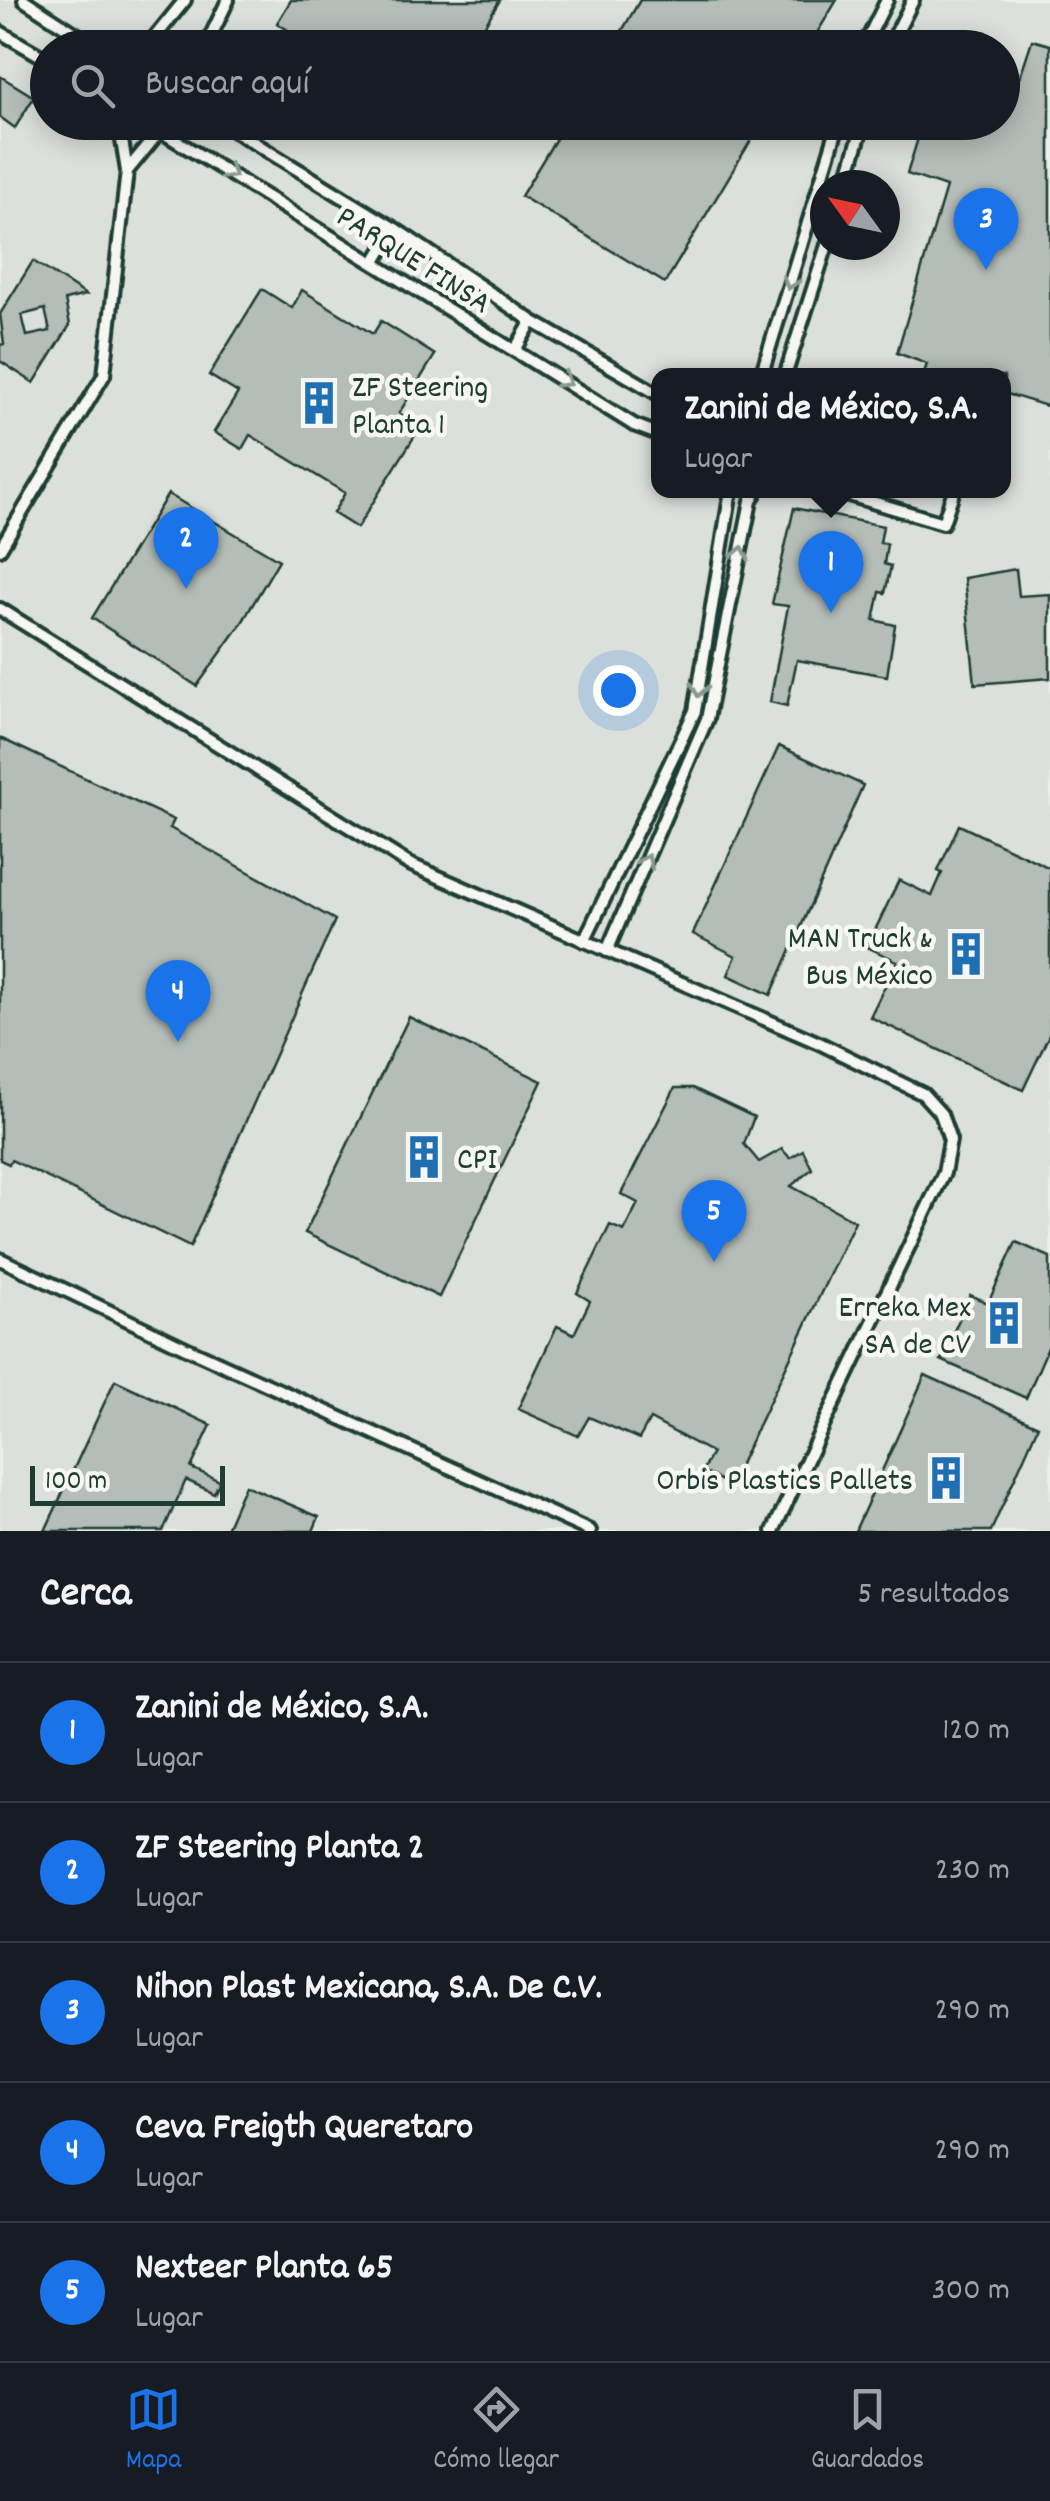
<!DOCTYPE html>
<html lang="es">
<head>
<meta charset="utf-8">
<style>
	:root { --surface:#171b24; --page:#20242c; --text:#f1f3f6; --muted:#9ea1a6; --line:#363941; --accent:#1a73e8 }
	body { margin:0; font-family:Dekko,sans-serif; background:var(--page); color:var(--text) }
	.compass { position:absolute; left:810px; top:170px; width:90px; height:90px; border-radius:50%; background:var(--surface); box-shadow:0 5px 25px #0003; rotate:303deg }
	.scale { position:absolute; left:30px; bottom:25px; width:195px; box-sizing:border-box; padding-left:10px; border:5px solid #1f3d34; border-top:0; font-size:28px; line-height:35px; white-space:nowrap; color:#1f3d34; -webkit-text-stroke:8px #f6f6f2; paint-order:stroke }
	.you { position:absolute; left:618px; top:690px; width:35px; height:35px; margin:-25px; border:8px solid #fff; border-radius:50%; background:#1a73e8; box-shadow:0 0 0 15px #1a73e833 }
	.badge { display:grid; place-items:center; width:65px; height:65px; border-radius:50%; background:var(--accent); color:#fff; font-size:32px; font-weight:700 }
	.pin { position:absolute; translate:-50% -82px; filter:drop-shadow(0 2px 5px #0008) }
	.pin::after { content:''; position:absolute; top:52px; width:35px; height:30px; background:inherit; clip-path:polygon(0 0,100% 0,50% 100%) }
	.popup { position:absolute; left:651px; top:368px; width:360px; height:130px; box-sizing:border-box; display:grid; place-content:center; border-radius:20px; background:var(--surface); filter:drop-shadow(0 2px 8px #0005); font-size:32px; white-space:nowrap; color:var(--muted) }
	.popup b { font-size:38px; color:var(--text) }
	.popup::after { content:''; position:absolute; left:50%; top:100%; margin-left:-20px; border:20px solid transparent; border-top-color:var(--surface) }
	.list { margin:0; padding:0; list-style:none }
	h2 { display:flex; justify-content:space-between; align-items:center; height:130px; margin:0; padding:0 40px; font-size:42px }
	h2 small { font-size:32px; font-weight:400; color:var(--muted) }
	.list li { display:grid; grid-template-columns:65px 1fr auto; gap:30px; align-items:center; box-sizing:border-box; height:140px; padding:0 40px; border-top:2px solid var(--line) }
	.list b { display:block; font-size:38px; white-space:nowrap }
	.list p { margin:0; font-size:32px; white-space:nowrap; color:var(--muted) }
	.list em { font-size:32px; font-style:normal; color:var(--muted) }
	.icon { flex:none; width:55px; height:55px; fill:none; stroke:currentColor; stroke-width:2; stroke-linecap:round; stroke-linejoin:round }
	.map { position:relative; flex:none; width:1050px; height:1531px; overflow:hidden }
	.search { position:absolute; background:var(--surface); box-shadow:0 5px 25px #0003; left:30px; right:30px; top:30px; height:110px; display:flex; align-items:center; gap:25px; box-sizing:border-box; padding:0 35px; border-radius:55px; color:var(--muted); font-size:38px }
	.sheet { height:830px; background:var(--surface) }
	nav { display:flex; justify-content:space-around; align-items:center; box-sizing:border-box; height:140px; border-top:2px solid var(--line); background:var(--surface); font-size:28px; color:var(--muted) }
	nav a { display:grid; justify-items:center; gap:5px }
	nav .on { color:var(--accent) }
	.map>svg:first-child { display:block }
	.built { fill:#dce0db; fill-rule:evenodd }
	.building { fill:#b4bdb8; stroke:#1f3d34; stroke-width:2.5; fill-rule:evenodd }
	.lines { fill:none; stroke-linecap:round; stroke-linejoin:round }
	.street-casing { stroke:#1f3d34; stroke-width:18 }
	.street { stroke:#f6f6f2; stroke-width:10 }
	.oneway { stroke:#8a9a93 }
	.labels { text-anchor:middle; stroke-width:9; stroke-linejoin:round; paint-order:stroke }
	.street-label { font-size:32px; fill:#1f3d34; stroke:#f6f6f2 }
	.poi-label { font-size:32px; fill:#1f3d34; stroke:#f6f6f2; text-anchor:end }
</style>
</head>
<body>
<div class="map">
<svg width="1050" height="1531" viewBox="0 0 1050 1531">
	<rect width="100%" height="100%" fill="#edefea"/>
	<filter id="ink" filterUnits="userSpaceOnUse"><feTurbulence type="fractalNoise" baseFrequency=".01" numOctaves="2"/><feDisplacementMap in="SourceGraphic" scale="20" xChannelSelector="R" yChannelSelector="G"/><feConvolveMatrix kernelMatrix="1 2 1 2 8 2 1 2 1" color-interpolation-filters="sRGB"/></filter>
	<g filter="url(#ink)">
		<!-- built -->
		<path class="built" d="M0,0H1050V1531H0ZM48,48H1002V122H48ZM825,185H885V245H825ZM658,376H1004V490H658Z"/>
		<!-- building -->
		<g class="building">
			<path d="M291,0H500L471,48H316L277,23Z"/>
			<path d="M640,0H837L808,48H612Z"/>
			<path d="M1032,40L1050,45V407L1004,393V376H923L927,364L897,353L946,187L907,174L923,122H970L984,127L985,122H1002V80L1017,86Z"/>
			<path d="M0,76L34,97L15,128L0,117Z"/>
			<path d="M566,122H762L665,283L521,196Z"/>
			<path d="M33,261L86,295L65,300L70,325L34,383L0,361V345L4,344L0,314ZM45,309L50,331L27,336L22,315Z"/>
			<path d="M262,289L292,308L302,290L373,334L381,321L435,355L399,413L421,426L357,528L333,513L345,493L250,435L242,449L214,432L238,393L209,375Z"/>
			<path d="M168,494L279,560L240,626L197,686L92,618Z"/>
			<path d="M794,508L883,526L880,543L887,544L884,564L891,566L885,593L880,592L874,620L895,625L887,676L797,660L787,706L770,702L788,606L772,604Z"/>
			<path d="M1016,569L1019,596L1050,594V678L975,684L964,578Z"/>
			<path d="M0,738L174,820L170,828L335,920L190,1247L11,1160L9,1164L0,1160Z"/>
			<path d="M779,746L863,785L771,995L728,975L736,956L693,934Z"/>
			<path d="M959,825L1050,868V1033L1023,1090L870,1017L897,961L867,947L899,880L932,896L942,873L938,871Z"/>
			<path d="M409,1017L542,1081L439,1297L305,1233Z"/>
			<path d="M675,1088H693L754,1117L744,1144L759,1162L782,1149L790,1158L803,1150L812,1169L791,1186L855,1221L730,1485L702,1471L712,1453L650,1419L639,1439L589,1417L578,1436L518,1409L557,1326L574,1334L590,1301L577,1293L610,1225L624,1231L638,1203L621,1194Z"/>
			<path d="M1016,1242L1050,1257V1343L1026,1398L941,1360L970,1295L988,1303Z"/>
			<path d="M925,1375L1038,1426L991,1531H855Z"/>
			<path d="M115,1380L211,1425L191,1468L220,1481L214,1493L186,1480L163,1531H45Z"/>
			<path d="M245,1485L319,1517L313,1531H225Z"/>
		</g>
		<g class="lines">
			<!-- street casing -->
			<g class="street-casing">
				<g id="street">
					<path d="M24,0L98,48"/>
					<path d="M0,32L48,60"/>
					<path d="M146,48L185,0"/>
					<path d="M205,48L228,0"/>
					<path d="M863,48L887,0"/>
					<path d="M889,48L913,0"/>
					<path d="M146,122L634,425L658,434"/>
					<path d="M220,122L395,229L532,321L658,394"/>
					<path d="M127,171L167,122"/>
					<path d="M845,185L864,122"/>
					<path d="M374,263L395,229"/>
					<path d="M515,350L532,321"/>
					<path d="M761,376L839,122"/>
					<path d="M785,376L827,245"/>
					<path d="M832,490L943,523L954,490"/>
					<path d="M0,549L104,375L127,171L119,122"/>
					<path d="M0,609L409,864L819,1043L923,1094L941,1114L950,1140L944,1173L773,1531"/>
					<path d="M584,941L695,711L731,490"/>
					<path d="M607,951L707,719L751,501L757,490"/>
					<path d="M0,1259L186,1348L590,1531"/>
				</g>
			</g>
			<!-- street -->
			<use href="#street" class="street"/>
		</g>
		<!-- one-way arrows -->
		<defs><path id="oneway-chevron" d="M-2-3.5L2.5 0L-2 3.5" fill="none" stroke-width="1.6" stroke-linecap="round" stroke-linejoin="round" transform="scale(2.5)"/></defs>
		<g class="oneway">
			<use href="#oneway-chevron" transform="translate(230 173) rotate(32)"/>
			<use href="#oneway-chevron" transform="translate(790 283) rotate(107)"/>
			<use href="#oneway-chevron" transform="translate(565 381) rotate(32)"/>
			<use href="#oneway-chevron" transform="translate(741 553) rotate(-78)"/>
			<use href="#oneway-chevron" transform="translate(699 690) rotate(99)"/>
			<use href="#oneway-chevron" transform="translate(646 861) rotate(-67)"/>
		</g>
	</g>
	<!-- icons -->
	<defs>
		<g id="building-bare" transform="scale(3.45)"><path d="M-4-6H4V6H1V3H-1V6H-4ZM-2.5-4.3h1.7v1.8h-1.7ZM.8-4.3h1.7v1.8H.8ZM-2.5-1h1.7V.8h-1.7ZM.8-1h1.7V.8H.8Z" fill="#1f6fb2" stroke="#f6f6f2" stroke-width="2.5" paint-order="stroke"/></g>
	</defs>
	<g fill-rule="evenodd">
		<use href="#building-bare" x="319" y="403"/>
		<use href="#building-bare" x="966" y="954"/>
		<use href="#building-bare" x="424" y="1157"/>
		<use href="#building-bare" x="1004" y="1323"/>
		<use href="#building-bare" x="946" y="1478"/>
	</g>
	<g class="labels">
		<!-- street labels -->
		<g class="street-label">
			<text transform="translate(415 258) rotate(32)" y="11">PARQUE FINSA</text>
		</g>
		<!-- poi labels -->
		<g class="poi-label">
			<text x="352" y="396" text-anchor="start">ZF Steering<tspan x="352" dy="37">Planta 1</tspan></text>
			<text x="933" y="947">MAN Truck &amp;<tspan x="933" dy="37">Bus México</tspan></text>
			<text x="457" y="1168" text-anchor="start">CPI</text>
			<text x="971" y="1316">Erreka Mex<tspan x="971" dy="37">SA de CV</tspan></text>
			<text x="913" y="1489">Orbis Plastics Pallets</text>
		</g>
	</g>
</svg>
<svg class="compass" viewBox="-18 -18 36 36"><path d="M0-13l5 13h-10z" fill="#e53935"/><path d="M0 13l5-13h-10z" fill="#9ea1a6"/></svg>
<div class="scale">100 m</div>
<div class="you"></div>
<div class="pin badge" style="left:831px;top:613px">1</div>
<div class="popup"><b>Zanini de México, S.A.</b>Lugar</div>
<div class="pin badge" style="left:186px;top:589px">2</div>
<div class="pin badge" style="left:986px;top:270px">3</div>
<div class="pin badge" style="left:178px;top:1042px">4</div>
<div class="pin badge" style="left:714px;top:1262px">5</div>
<div class="search"><svg class="icon" aria-label="search" viewBox="0 0 24 24"><circle cx="10" cy="10" r="6"/><path d="M15 15l6 6"/></svg>Buscar aquí</div>
</div>
<section class="sheet">
<h2>Cerca<small>5 resultados</small></h2>
<ul class="list">
<li><span class="badge">1</span><div><b>Zanini de México, S.A.</b><p>Lugar</p></div><em>120 m</em></li>
<li><span class="badge">2</span><div><b>ZF Steering Planta 2</b><p>Lugar</p></div><em>230 m</em></li>
<li><span class="badge">3</span><div><b>Nihon Plast Mexicana, S.A. De C.V.</b><p>Lugar</p></div><em>290 m</em></li>
<li><span class="badge">4</span><div><b>Ceva Freigth Queretaro</b><p>Lugar</p></div><em>290 m</em></li>
<li><span class="badge">5</span><div><b>Nexteer Planta 65</b><p>Lugar</p></div><em>300 m</em></li>
</ul>
</section>
<nav>
<a class="on"><svg class="icon" aria-label="map" viewBox="0 0 24 24"><path d="M3 6l6-2 6 2 6-2v14l-6 2-6-2-6 2zM9 4v14M15 6v14"/></svg>Mapa</a>
<a><svg class="icon" aria-label="directions" viewBox="0 0 24 24"><path d="M12 3l9 9-9 9-9-9zM9 14v-3h6M13 9l2 2-2 2"/></svg>Cómo llegar</a>
<a><svg class="icon" aria-label="saved" viewBox="0 0 24 24"><path d="M7 4h10v16l-5-4-5 4z"/></svg>Guardados</a>
</nav>
</body>
</html>
